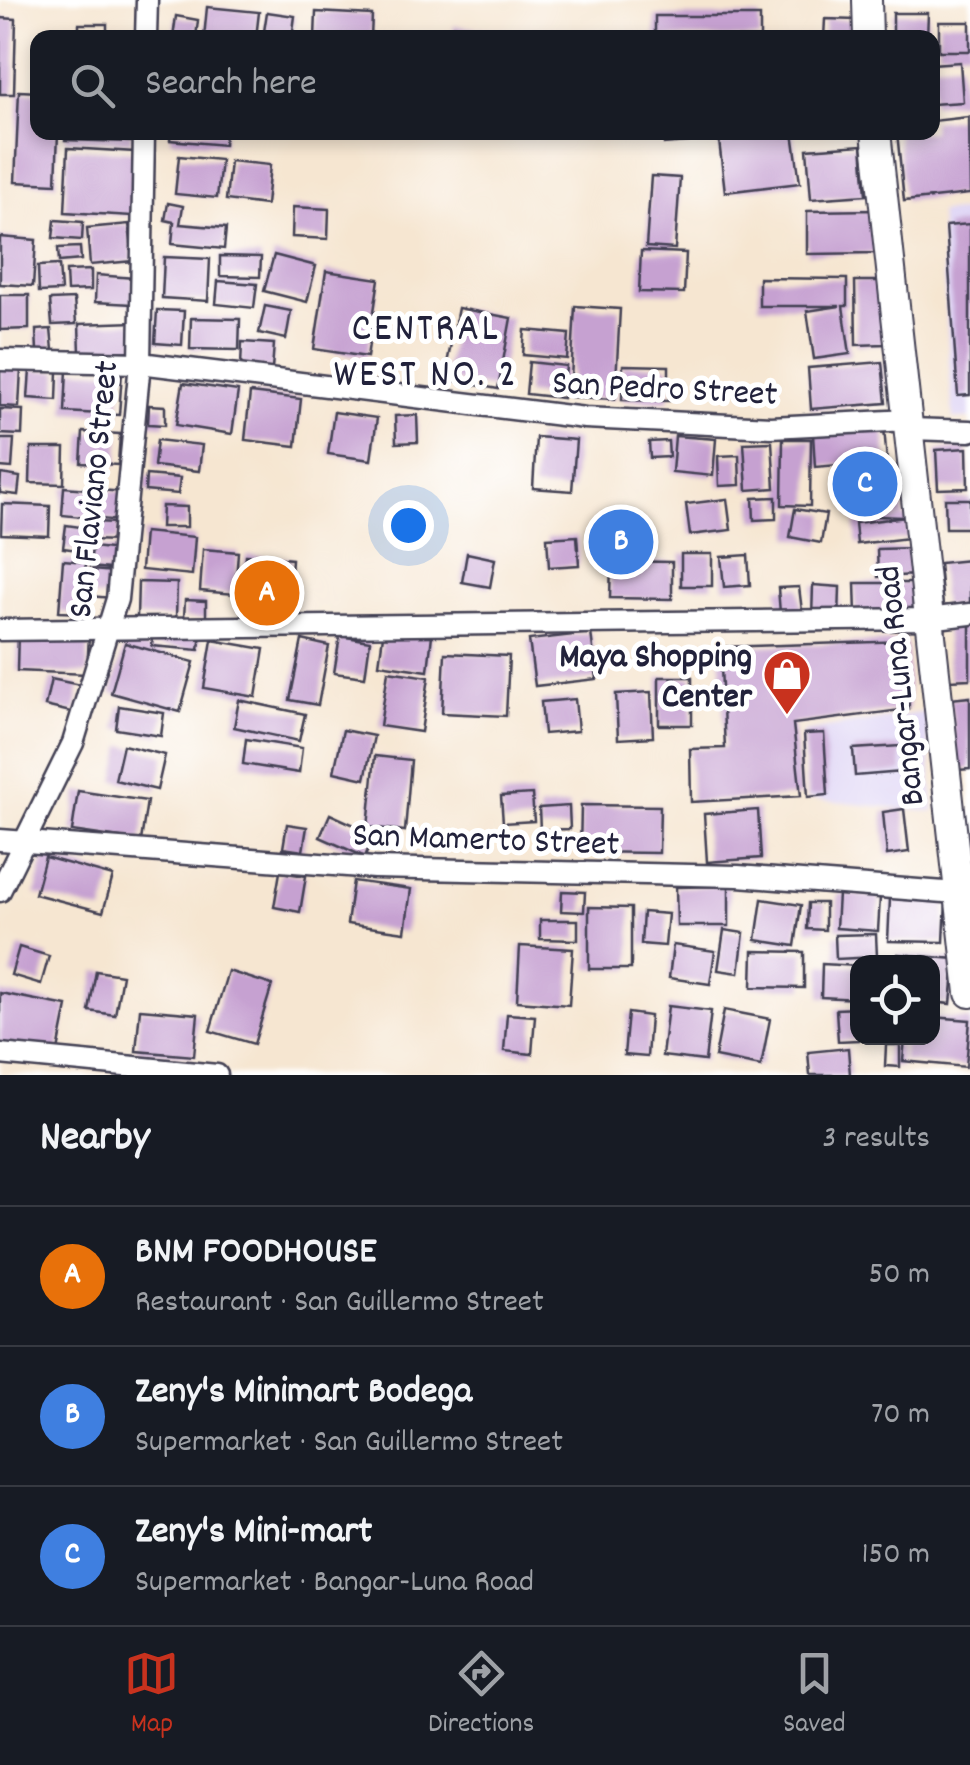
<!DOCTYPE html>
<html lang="en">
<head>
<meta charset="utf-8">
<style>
	:root { --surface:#171b24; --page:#242831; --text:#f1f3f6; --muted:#9ea1a6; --line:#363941; --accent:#c8321e }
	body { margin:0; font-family:Dekko,sans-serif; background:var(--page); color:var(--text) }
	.controls { position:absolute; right:30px; bottom:30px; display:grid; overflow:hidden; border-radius:20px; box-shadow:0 5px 15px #0003 }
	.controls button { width:90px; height:90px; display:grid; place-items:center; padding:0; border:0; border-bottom:2px solid var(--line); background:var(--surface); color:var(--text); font:50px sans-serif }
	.you { position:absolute; left:408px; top:525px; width:35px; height:35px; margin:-25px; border:8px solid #fff; border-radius:50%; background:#1a73e8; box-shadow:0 0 0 15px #1a73e833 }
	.badge { display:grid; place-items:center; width:65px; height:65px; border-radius:50%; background:var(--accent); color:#fff; font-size:32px; font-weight:700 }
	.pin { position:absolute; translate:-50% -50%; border:5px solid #fff; box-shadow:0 2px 10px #0006 }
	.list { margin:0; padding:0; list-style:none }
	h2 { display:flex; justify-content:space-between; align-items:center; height:130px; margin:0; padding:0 40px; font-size:42px }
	h2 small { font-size:32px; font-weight:400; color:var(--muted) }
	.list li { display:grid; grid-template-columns:65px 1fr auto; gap:30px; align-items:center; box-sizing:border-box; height:140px; padding:0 40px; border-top:2px solid var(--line) }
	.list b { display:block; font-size:38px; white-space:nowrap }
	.list p { margin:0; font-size:32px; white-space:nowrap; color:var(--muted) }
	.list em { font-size:32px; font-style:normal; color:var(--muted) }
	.icon { flex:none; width:55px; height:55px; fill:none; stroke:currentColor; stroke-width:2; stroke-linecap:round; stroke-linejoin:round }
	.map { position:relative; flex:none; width:970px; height:1075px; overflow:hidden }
	.search { position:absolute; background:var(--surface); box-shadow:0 5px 15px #0003; left:30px; right:30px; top:30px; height:110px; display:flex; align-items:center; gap:25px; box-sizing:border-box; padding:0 35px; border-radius:20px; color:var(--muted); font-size:38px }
	.sheet { height:550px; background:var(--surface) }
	nav { display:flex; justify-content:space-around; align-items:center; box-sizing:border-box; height:140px; border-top:2px solid var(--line); background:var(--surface); font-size:28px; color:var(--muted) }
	nav a { display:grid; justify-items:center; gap:5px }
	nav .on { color:var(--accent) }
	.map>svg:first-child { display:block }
	.built { fill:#dfd5f5 }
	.building { fill:#c6a1d1 }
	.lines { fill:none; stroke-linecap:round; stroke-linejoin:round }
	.minor-casing { stroke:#423f52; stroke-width:25 }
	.secondary-casing { stroke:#423f52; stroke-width:32 }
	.minor { stroke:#fff; stroke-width:20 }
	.secondary { stroke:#fff; stroke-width:28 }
	.labels { text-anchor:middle; stroke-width:10; stroke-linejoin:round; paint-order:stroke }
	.street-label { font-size:35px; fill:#22223b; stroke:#fff }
	.poi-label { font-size:35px; font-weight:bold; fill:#22223b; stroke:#fff; text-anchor:end }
	.quarter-label { font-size:40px; letter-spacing:2.5px; fill:#22223b; stroke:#fff }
</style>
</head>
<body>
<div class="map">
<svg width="970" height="1075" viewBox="0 0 970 1075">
	<rect width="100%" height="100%" fill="#fff"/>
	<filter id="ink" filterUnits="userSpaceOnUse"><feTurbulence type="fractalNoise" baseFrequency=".01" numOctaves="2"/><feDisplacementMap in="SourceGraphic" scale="20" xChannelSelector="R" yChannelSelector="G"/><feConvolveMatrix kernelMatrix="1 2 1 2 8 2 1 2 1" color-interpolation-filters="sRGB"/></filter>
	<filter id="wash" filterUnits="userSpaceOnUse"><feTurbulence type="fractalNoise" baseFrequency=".0048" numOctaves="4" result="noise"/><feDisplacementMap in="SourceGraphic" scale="40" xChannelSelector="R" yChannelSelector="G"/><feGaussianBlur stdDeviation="2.25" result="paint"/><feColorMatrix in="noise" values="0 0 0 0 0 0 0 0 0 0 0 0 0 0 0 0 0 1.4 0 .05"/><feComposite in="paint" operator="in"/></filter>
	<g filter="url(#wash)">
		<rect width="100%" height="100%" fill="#f6e6d1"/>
		<!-- built -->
		<g class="built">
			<path d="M970,211V419H953L939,212Z"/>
			<path d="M926,712L934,812L807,799L802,732Z"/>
		</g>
		<g id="blocks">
			<!-- building -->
			<g class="building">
				<path d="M207,7L259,12L256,38H204Z"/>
				<path d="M267,12L295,16L292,38H263Z"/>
				<path d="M316,12L372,15L371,38H315Z"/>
				<path d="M893,13H928L927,38H893Z"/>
				<path d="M176,16L198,20L196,38H173Z"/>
				<rect x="655" y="16" width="105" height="22"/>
				<path d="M0,18L16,19L14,94H0Z"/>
				<path d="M825,19L857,20V38H824Z"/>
				<rect x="939" y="22" width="31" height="29"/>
				<rect x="79" y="24" width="28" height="14"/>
				<path d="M454,26L508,31V38H453Z"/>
				<path d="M960,62L963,102L932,104V64Z"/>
				<path d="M19,91L38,92V132H58L56,184L15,182Z"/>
				<path d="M969,117L970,194L904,201L897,132H932V121Z"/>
				<path d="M65,132H131V142L65,140Z"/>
				<path d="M171,132H225L224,145L170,140Z"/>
				<path d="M663,132H698L699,141L664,144Z"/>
				<path d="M718,132H793L800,183L725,192Z"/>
				<path d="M862,145L866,195L811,199L807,149Z"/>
				<path d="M68,148L135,152L132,216L65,212Z"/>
				<path d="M179,156L221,160L217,198L175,194Z"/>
				<path d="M230,161L270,165L266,205L226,200Z"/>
				<path d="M651,176L680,178L675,249L646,247Z"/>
				<path d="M168,203L183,206L180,224L226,228L224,249L172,244L174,222L165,220Z"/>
				<path d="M293,207L329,209L328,239L292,237Z"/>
				<path d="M877,210L878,253L807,254V211Z"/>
				<path d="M55,220L83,222L82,240L53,238Z"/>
				<path d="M129,224L133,261L90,265L87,228Z"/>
				<path d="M970,224V395L958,396L946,226Z"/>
				<path d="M0,237L36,240L33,286L0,284Z"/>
				<path d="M80,247L81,260L59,262L58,248Z"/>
				<path d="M641,251L686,253L684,293L639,292Z"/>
				<path d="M274,255L316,266L307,302L264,291Z"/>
				<path d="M220,256L261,257L260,277L220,276Z"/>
				<path d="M164,257L210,259L208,301L162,298Z"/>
				<path d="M59,265L61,291L39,292L38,266Z"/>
				<path d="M91,270V290L67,291L66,271Z"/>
				<path d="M326,271L379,279L367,357L314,349Z"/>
				<path d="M96,275L134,278L132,304L95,302Z"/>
				<path d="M759,278L847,279V306H843L850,354L814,359L807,311L840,306H759Z"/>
				<path d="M218,281L257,284L254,308L216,304Z"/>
				<path d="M855,281H883L886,344L856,345Z"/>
				<path d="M0,295H29V329L0,330Z"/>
				<path d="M74,299L76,324L52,325L50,300Z"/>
				<path d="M265,306L291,311L286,339L259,333Z"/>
				<path d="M575,306L620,309L615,399L570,397Z"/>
				<path d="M458,308L511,318L498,389L444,379Z"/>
				<path d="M157,310L184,311L182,345L155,343Z"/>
				<path d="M191,318L240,319L239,350L190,349Z"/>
				<path d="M135,322L136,351L80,353L79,324Z"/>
				<path d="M51,329L53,350L37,351L36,330Z"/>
				<path d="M525,330L569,334L567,359L523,355Z"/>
				<path d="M242,342L274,344L272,369L241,367Z"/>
				<path d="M529,362L566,366L563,398L526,394Z"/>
				<path d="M882,362L886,403L811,409L808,368Z"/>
				<path d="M623,365L669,366V401L622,400Z"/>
				<path d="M0,367L21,369L19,407L0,406Z"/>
				<path d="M67,369L122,372L119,415L65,412Z"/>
				<path d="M30,370L58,371L57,400L28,398Z"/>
				<path d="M183,383L238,391L232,434L176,425Z"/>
				<path d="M250,393L301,399L296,446L245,440Z"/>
				<path d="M149,405L165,406V425L148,424Z"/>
				<path d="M0,409L23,410L22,435L0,434Z"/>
				<path d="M334,412L377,418L371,460L328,454Z"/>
				<path d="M417,415L418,442L396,443L395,416Z"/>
				<path d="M884,428L887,461L815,467L813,434Z"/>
				<path d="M83,432L120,434L118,465L81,463Z"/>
				<path d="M675,436L716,439L713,476L672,472Z"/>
				<path d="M536,437L576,440L572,491L533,488Z"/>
				<path d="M0,439H14L12,468L0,467Z"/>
				<path d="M783,439H811L810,506L782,505Z"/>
				<path d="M157,440L202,445L199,471L154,466Z"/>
				<path d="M668,441L669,457L650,458L649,442Z"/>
				<path d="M772,442L775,488L747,490L744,443Z"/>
				<path d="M31,448H65L64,484L30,483Z"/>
				<path d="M967,448L968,488L938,489L936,450Z"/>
				<path d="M739,455L740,485L719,486L718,456Z"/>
				<path d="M897,466L899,482L846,488L844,472Z"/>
				<path d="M1,474L20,477L18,495L0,493Z"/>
				<path d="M146,475L180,478L178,494L145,491Z"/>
				<path d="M64,487L123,492L120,521L62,515Z"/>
				<path d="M850,494L903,495V517L850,515Z"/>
				<path d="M776,497V519L754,520L753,498Z"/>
				<path d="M727,499L731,530L690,535L686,504Z"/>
				<path d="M945,499H970V528H946Z"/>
				<path d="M2,504L50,506L49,536L1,534Z"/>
				<path d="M162,506L187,507V527H161Z"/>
				<path d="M795,509L826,514L821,543L790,537Z"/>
				<path d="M907,517L909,538L857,544L855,523Z"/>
				<path d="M91,522L119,523L118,541L91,540Z"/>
				<path d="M66,525L88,528L85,551L63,548Z"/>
				<path d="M144,532L195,537L192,575L141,570Z"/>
				<path d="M577,536L579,565L549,567L547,538Z"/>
				<path d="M92,547L120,550L119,570L90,567Z"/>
				<path d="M914,548L916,575L878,577L877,549Z"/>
				<path d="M203,549L238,552L235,594L200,591Z"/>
				<path d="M467,553L495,559L490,587L462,582Z"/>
				<rect x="681" y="554" width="31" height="32"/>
				<path d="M246,555L292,559L288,618L242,614Z"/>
				<path d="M748,555L750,585L724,587L721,557Z"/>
				<path d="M63,560L86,562L82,613L59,612Z"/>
				<path d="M970,560V604L943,606L939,563Z"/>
				<path d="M611,561L672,562V599L610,598Z"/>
				<path d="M92,570L114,572L112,598L89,596Z"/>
				<path d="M138,582L177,583L176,618L137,617Z"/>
				<path d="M855,583H912L913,614L856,615Z"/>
				<path d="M813,585L840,587L839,619L812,618Z"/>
				<path d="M799,587L802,611L780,613L778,588Z"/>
				<path d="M185,600L206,601V619L184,618Z"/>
				<path d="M970,624V679L949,680L945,626Z"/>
				<path d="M154,628L201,633L199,650L152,646Z"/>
				<path d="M384,628L432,635L428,671L379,664Z"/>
				<path d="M18,631L89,634L87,674L17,671Z"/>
				<path d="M591,633L597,679L535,686L529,640Z"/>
				<path d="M340,636L370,641L365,677L334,673Z"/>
				<path d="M212,640L264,649L256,697L204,688Z"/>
				<path d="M302,640L329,646L318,705L290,700Z"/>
				<path d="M907,641L909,709L793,724L801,796L691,802L690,749L725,748L720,647Z"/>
				<path d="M125,643L194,662L180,712L111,693Z"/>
				<path d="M445,653L509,656L506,716L442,713Z"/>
				<path d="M388,671L429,677L421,732L380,726Z"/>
				<rect x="659" y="677" width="33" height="48"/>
				<path d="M51,679L80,685L75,713L45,706Z"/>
				<path d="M651,692L653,737L618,739L616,694Z"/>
				<path d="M970,697V769L958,770L950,699Z"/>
				<path d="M575,699L578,731L544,734L541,702Z"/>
				<path d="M239,700L305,714L299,741L234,727Z"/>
				<path d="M119,706L164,713L161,736L116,729Z"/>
				<path d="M343,730L374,736L365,779L334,772Z"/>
				<path d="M824,733L828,795L808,797L804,734Z"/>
				<path d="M246,739L302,748L299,773L243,764Z"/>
				<path d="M123,745L165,755L157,790L115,780Z"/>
				<path d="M900,746L902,772L855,776L853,749Z"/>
				<path d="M375,756L411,760L405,831L368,827Z"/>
				<path d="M78,791L147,801L141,841L72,831Z"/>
				<path d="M532,794L534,821L503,823L501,796Z"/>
				<path d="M581,805L660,806L659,853L580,852Z"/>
				<path d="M569,806L570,829L540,830L539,808Z"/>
				<path d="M904,809L909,852L887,855L883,812Z"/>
				<path d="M758,810L761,858L707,862L704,814Z"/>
				<path d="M330,814L374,834L365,857L320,837Z"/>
				<path d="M287,824L307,827L303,851L283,848Z"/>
				<path d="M45,857L113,876L103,912L35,894Z"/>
				<path d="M280,872L306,876L300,912L274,907Z"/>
				<path d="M353,881L411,889L405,932L347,924Z"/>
				<path d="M729,886V926H677L676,887Z"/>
				<path d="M562,891L585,892L584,912L561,911Z"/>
				<path d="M838,894L880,897L878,931L836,928Z"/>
				<path d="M890,898L946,900L944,942L888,941Z"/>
				<path d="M762,899L801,905L795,946L756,940Z"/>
				<path d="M808,903H825V930L807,929Z"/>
				<path d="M589,907L631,908V969H589Z"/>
				<path d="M643,912L668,914L665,946L641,944Z"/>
				<path d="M540,920H578V940L540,939Z"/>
				<path d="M724,930L744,933L739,973L718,970Z"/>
				<path d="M876,934L877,957L836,959L835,935Z"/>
				<path d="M673,945L715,951L710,984L669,978Z"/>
				<path d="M520,946L573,949L569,1005L517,1001Z"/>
				<path d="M19,947L49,956L41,984L11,975Z"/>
				<path d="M753,951L804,952V988L752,987Z"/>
				<path d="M898,954L955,959L951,1004L932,1002V962H897Z"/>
				<path d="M822,964L858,966V999L821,997Z"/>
				<path d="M96,971L122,975L115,1015L89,1011Z"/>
				<path d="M228,971L272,985L254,1044L210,1031Z"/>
				<path d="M0,993L67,1006L57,1056L0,1044Z"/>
				<path d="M668,1006L711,1011L705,1061L662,1056Z"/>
				<path d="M858,1008V1040L838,1041L836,1009Z"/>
				<path d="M140,1009L198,1014L194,1056L136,1051Z"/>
				<path d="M724,1010L770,1019L761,1066L715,1057Z"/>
				<path d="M628,1013L650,1016L647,1057L624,1055Z"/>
				<path d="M507,1014L535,1016L532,1054L504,1051Z"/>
				<path d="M932,1017L970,1020L966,1067L903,1061L905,1038H932Z"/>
				<path d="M886,1045H900V1067L885,1066Z"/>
				<path d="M848,1048L850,1075H810L808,1052Z"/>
			</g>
		</g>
	</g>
	<g filter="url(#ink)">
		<use href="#blocks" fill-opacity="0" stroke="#423f52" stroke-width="2.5"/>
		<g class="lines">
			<!-- minor casing -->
			<g class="minor-casing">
				<g id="minor">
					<path d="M146,38L147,0"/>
					<path d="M0,360L140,363L585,418L771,427L909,420"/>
					<path d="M910,429L970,431"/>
					<path d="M0,630L928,619L970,614"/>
					<path d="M0,840L374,868L738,876L970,894"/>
					<path d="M0,891L73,743L117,599L140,363L144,132"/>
					<path d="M0,1054L217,1075"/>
				</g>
			</g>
			<!-- secondary casing -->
			<g class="secondary-casing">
				<g id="secondary">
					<path d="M867,0L868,38"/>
					<path d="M876,132L970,993"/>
				</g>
			</g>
			<!-- minor -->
			<use href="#minor" class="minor"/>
			<!-- secondary -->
			<use href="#secondary" class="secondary"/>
		</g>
	</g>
	<!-- icons -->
	<defs>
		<g id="shop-pin" transform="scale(2.5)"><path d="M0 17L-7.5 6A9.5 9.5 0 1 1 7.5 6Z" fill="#c8321e" stroke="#fff"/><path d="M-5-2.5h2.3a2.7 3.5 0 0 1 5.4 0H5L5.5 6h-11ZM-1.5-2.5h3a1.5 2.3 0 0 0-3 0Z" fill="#fff"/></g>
	</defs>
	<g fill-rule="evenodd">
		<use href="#shop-pin" x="787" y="674"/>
	</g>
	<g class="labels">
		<!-- street labels -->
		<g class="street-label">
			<text transform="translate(665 386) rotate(3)" y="12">San Pedro Street</text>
			<text transform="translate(91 489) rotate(-84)" y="12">San Flaviano Street</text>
			<text transform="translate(898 686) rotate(-96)" y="12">Bangar-Luna Road</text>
			<text transform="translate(486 837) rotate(2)" y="12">San Mamerto Street</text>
		</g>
		<!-- poi labels -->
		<g class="poi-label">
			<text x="752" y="666">Maya Shopping<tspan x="752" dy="40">Center</tspan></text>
		</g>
		<!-- quarter labels -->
		<g class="quarter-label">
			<text x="426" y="339">CENTRAL<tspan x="426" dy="46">WEST NO. 2</tspan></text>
		</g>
	</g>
</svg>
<div class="controls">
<button><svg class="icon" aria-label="locate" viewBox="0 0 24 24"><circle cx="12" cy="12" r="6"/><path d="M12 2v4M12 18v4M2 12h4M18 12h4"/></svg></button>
</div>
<div class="you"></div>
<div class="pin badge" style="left:267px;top:593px;background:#e8710a">A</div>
<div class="pin badge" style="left:621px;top:542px;background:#3f7fe0">B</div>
<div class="pin badge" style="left:865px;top:484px;background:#3f7fe0">C</div>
<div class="search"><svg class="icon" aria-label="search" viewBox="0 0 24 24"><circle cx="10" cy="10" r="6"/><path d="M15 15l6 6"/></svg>Search here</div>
</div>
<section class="sheet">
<h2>Nearby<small>3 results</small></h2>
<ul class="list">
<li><span class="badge" style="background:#e8710a">A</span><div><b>BNM FOODHOUSE</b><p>Restaurant · San Guillermo Street</p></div><em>50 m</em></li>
<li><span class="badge" style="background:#3f7fe0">B</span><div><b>Zeny's Minimart Bodega</b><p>Supermarket · San Guillermo Street</p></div><em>70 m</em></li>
<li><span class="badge" style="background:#3f7fe0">C</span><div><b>Zeny's Mini-mart</b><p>Supermarket · Bangar-Luna Road</p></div><em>150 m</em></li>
</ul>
</section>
<nav>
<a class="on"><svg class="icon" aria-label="map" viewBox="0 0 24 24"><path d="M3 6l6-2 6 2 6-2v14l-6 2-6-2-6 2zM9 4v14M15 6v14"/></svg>Map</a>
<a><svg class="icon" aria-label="directions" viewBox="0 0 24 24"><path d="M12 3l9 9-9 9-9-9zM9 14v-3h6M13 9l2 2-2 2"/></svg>Directions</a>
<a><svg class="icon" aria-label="saved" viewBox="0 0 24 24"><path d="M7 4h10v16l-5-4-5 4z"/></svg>Saved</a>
</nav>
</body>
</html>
